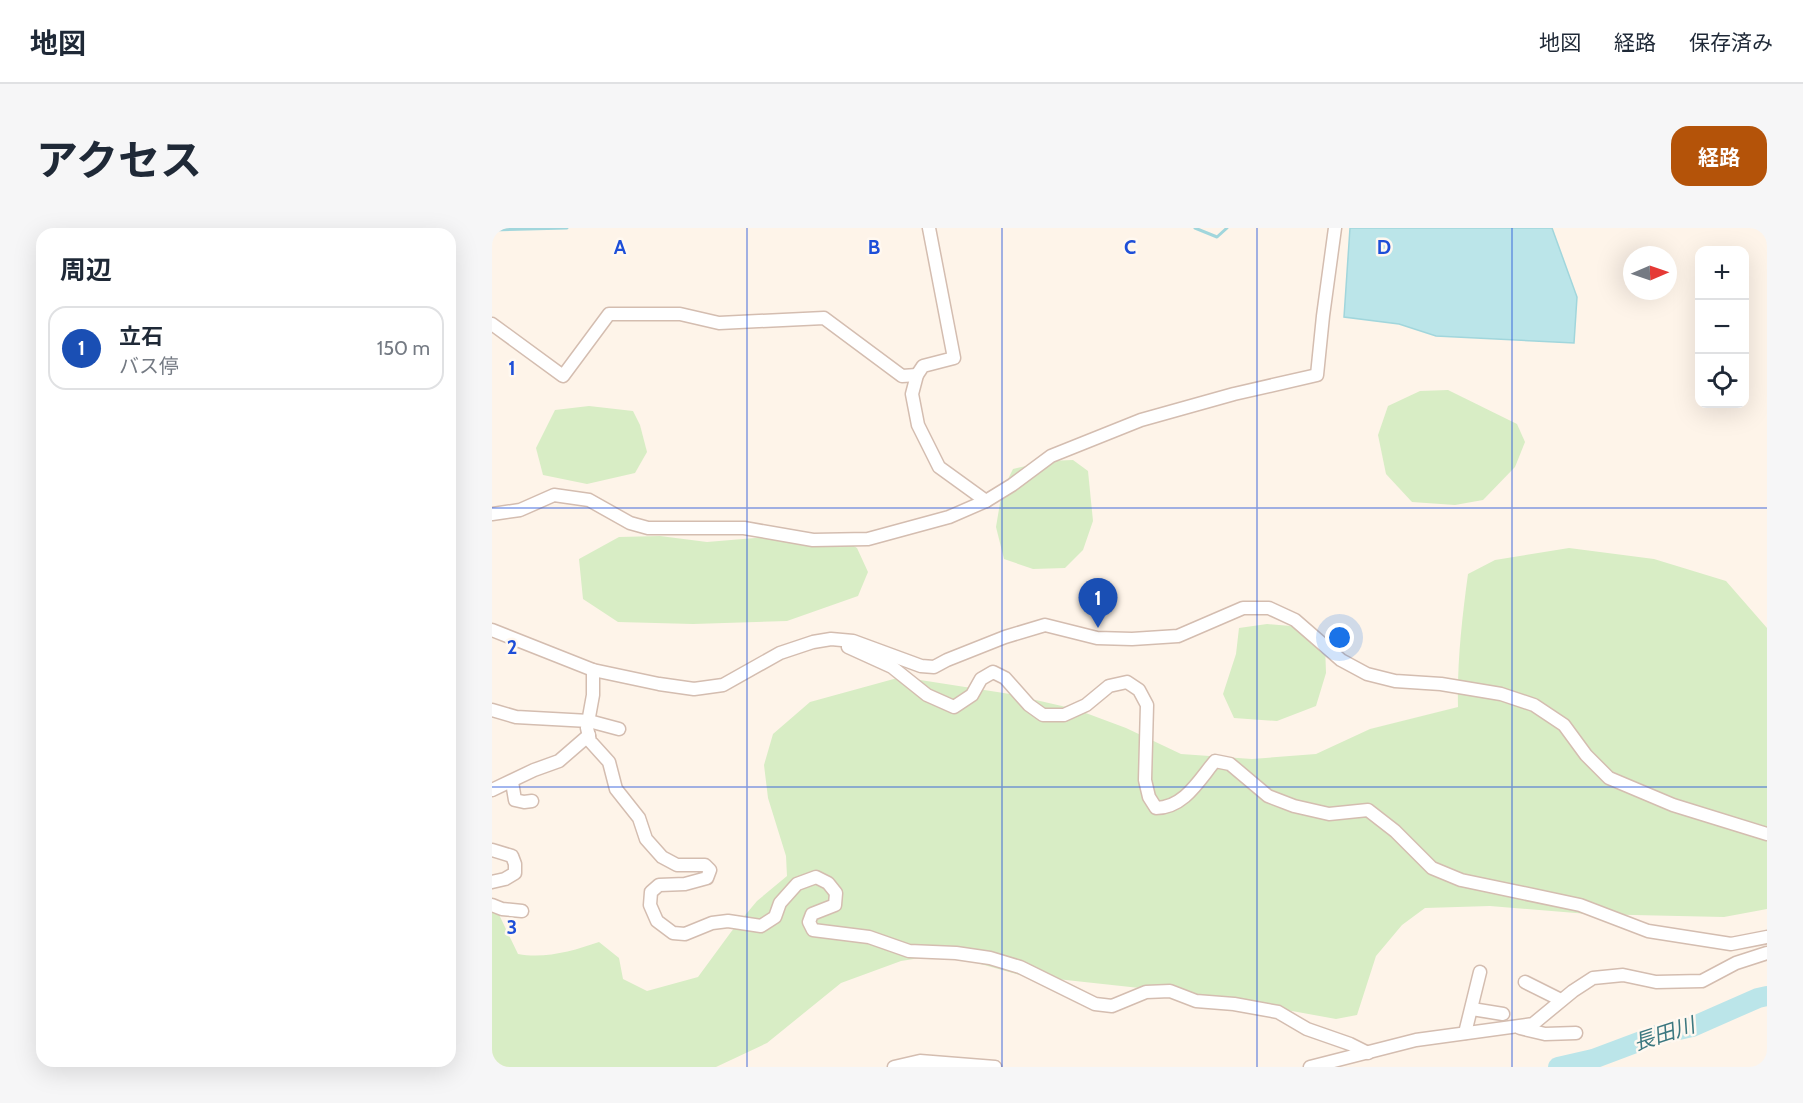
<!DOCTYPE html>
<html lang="ja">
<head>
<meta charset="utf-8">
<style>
	:root { --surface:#fff; --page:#f6f6f7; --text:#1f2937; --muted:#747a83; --line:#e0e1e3; --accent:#b45309 }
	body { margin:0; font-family:Cabin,"Noto Sans JP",sans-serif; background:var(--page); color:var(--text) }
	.controls { position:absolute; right:18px; top:18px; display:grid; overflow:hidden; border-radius:12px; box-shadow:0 6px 24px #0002 }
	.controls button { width:54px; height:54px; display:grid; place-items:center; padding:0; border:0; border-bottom:2px solid var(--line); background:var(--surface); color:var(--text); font:30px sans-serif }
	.compass { position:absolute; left:1131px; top:18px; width:54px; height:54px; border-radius:50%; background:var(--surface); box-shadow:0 6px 24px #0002; rotate:88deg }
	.you { position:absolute; left:848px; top:410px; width:21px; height:21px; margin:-15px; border:4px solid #fff; border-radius:50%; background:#1a73e8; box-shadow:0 0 0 9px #1a73e833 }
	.badge { display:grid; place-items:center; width:39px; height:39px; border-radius:50%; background:var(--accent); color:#fff; font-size:20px; font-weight:700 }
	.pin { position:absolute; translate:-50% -50px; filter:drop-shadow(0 2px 3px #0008) }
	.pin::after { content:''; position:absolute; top:32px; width:21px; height:18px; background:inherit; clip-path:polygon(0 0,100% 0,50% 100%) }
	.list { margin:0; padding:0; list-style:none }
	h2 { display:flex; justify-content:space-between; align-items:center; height:78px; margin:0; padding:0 24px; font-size:26px }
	h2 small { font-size:20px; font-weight:400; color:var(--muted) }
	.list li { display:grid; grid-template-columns:39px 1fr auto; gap:18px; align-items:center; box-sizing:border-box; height:84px; margin:0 12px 12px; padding:0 12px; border:2px solid var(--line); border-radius:18px }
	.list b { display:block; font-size:22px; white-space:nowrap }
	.list p { margin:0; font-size:20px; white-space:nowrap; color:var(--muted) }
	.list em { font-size:20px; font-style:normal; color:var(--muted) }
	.icon { flex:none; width:33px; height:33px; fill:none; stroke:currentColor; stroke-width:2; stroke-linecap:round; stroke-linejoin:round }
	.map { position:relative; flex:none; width:1275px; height:839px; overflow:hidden; border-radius:18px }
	header { display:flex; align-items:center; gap:36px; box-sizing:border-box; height:84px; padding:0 30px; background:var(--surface); border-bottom:2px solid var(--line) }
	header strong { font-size:28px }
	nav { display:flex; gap:33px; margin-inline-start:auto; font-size:21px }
	.intro { display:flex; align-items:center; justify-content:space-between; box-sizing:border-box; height:144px; padding:0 36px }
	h1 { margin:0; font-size:42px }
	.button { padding:15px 27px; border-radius:18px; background:var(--accent); color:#fff; font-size:21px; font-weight:700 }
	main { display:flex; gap:36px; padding:0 36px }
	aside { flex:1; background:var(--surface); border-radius:18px; box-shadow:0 6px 24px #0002 }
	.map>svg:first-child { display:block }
	.green { fill:#d8edc5 }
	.water { fill:#bbe5e9; stroke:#a1d6dc; stroke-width:1.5 }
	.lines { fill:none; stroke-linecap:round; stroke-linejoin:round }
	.stream { stroke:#a1d6dc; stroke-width:3 }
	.river { stroke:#bbe5e9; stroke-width:20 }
	.minor-casing { stroke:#d4bdb0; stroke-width:15 }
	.minor { stroke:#fff; stroke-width:12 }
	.grid { fill:none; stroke:#1d4ed8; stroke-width:1.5; stroke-opacity:0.55 }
	.labels { text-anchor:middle; stroke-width:5; stroke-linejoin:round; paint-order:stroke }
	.water-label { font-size:21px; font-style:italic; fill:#3c7880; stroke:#fff8f0 }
	.grid-label { font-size:20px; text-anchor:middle; font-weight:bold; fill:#1d4ed8; stroke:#fff8f0; stroke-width:5; stroke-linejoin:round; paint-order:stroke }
</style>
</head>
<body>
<header>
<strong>地図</strong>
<nav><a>地図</a><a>経路</a><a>保存済み</a></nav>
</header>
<div class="intro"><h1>アクセス</h1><a class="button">経路</a></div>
<main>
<aside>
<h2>周辺<small></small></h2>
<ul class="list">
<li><span class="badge" style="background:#1a4fb4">1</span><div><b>立石</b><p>バス停</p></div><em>150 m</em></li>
</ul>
</aside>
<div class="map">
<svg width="1275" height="839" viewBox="0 0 1275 839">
	<rect width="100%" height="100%" fill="#fef4e9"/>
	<!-- green -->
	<g class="green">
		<path d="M956,162L1025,196L1033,214L1023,239L991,272L963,277L920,274L894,246L886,207L896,178L928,163Z"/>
		<path d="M97,178L141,183L148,197L155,224L143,245L95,256L51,247L44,220L63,182Z"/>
		<path d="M581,232L596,243L601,293L591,322L573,340L541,341L512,331L504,299L510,263L521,241L556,233Z"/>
		<path d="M344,307L365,320L376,344L366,368L295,393L201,396L126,394L91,371L87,331L127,309L168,308L215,314L276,309Z"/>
		<path d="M1077,320L1162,331L1234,353L1275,400V681L1232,689L1096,686L998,678L933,680L910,697L884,728L865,787L844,791L712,767L528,747L453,726L409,733L349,755L275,815L224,839H0V672L26,726C53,731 81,723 107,714L127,730L131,751L155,763L206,749L239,704L265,673L295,648L294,628L276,570L272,537L281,506L318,474L409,449L518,466L583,481L634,500L689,526L760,531L824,526L878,501L966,479C965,434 970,390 976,346L1003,332Z"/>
		<path d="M775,396L811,399L833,416L834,445L824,478L785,493L742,490L731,466L744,426L747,400Z"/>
	</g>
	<!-- water -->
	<path class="water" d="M858,0H1060L1085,69L1082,115L944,108L907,96L852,89Z"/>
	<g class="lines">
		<!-- stream -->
		<g class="stream">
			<path d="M703,0L725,9L735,0"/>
			<path d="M0,2L75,0"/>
		</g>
		<!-- river -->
		<path class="river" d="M1066,839L1101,831L1165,807L1200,799L1266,770L1275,768"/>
		<!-- minor casing -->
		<g class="minor-casing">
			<g id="minor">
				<path d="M437,0L462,130L431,138L425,147L420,166L426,197L447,239L494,273"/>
				<path d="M0,96L71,148L117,86H188L227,95L332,90L410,148L425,147"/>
				<path d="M0,286L28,282L62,267L97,272L138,295L156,300H252L321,312L376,311L457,289L494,273L520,257L559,228L649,192L742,166L825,147L831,88L843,0"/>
				<path d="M0,402L101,442L167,456L202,461L231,457L288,425L321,414L339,411L361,413L429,438L442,439L455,432L513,409L553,397L605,410L640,411L686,408L751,380H777L803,392L849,432L875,446L903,453L949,456L1009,466L1042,477L1072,497L1094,527L1117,550L1181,577L1275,606"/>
				<path d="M356,419L400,439L435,467L462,479L480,467L489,451L501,444L513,450L537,477L551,487H572L594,477L617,458L635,454L647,462L655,477L653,552L657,569L664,580C692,580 707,552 723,533L738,536L776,568L802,578L837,586L876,582L903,603L940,640L969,652L1088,677L1156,703L1239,716L1275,709"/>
				<path d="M101,442V467L95,500L98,513L117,534L124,561L147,590L154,611L170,629L185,637H213L218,642L215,650L193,656L167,657L159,664L158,677L165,693L181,705L193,706L220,695L236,693L269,698L283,689L288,675L305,656L324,649L336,655L344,665L343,677L320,686L317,694L321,702L377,709L417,723L464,725L498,730L528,739L603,776L620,778L654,764L678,763L704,773L742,776L786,784L815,801L858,816L876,825"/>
				<path d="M0,482L24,489L97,493L127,501"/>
				<path d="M20,554L23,572L32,574L40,573"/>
				<path d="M0,562L42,542L67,533L97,507"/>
				<path d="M0,622L20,628L23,636V645L13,651L0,654"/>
				<path d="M0,677L10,681L30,683"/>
				<path d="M1033,754L1069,772"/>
				<path d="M980,781L1011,786"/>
				<path d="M1028,800L1053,806L1084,805"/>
				<path d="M973,805L988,744"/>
				<path d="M402,839L428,833L503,839"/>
				<path d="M818,839L924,812L1041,796L1081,763L1101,750L1131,747L1164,754L1210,753L1244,735L1275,725"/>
			</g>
		</g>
		<!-- minor -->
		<use href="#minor" class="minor"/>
	</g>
	<!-- grid -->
	<path class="grid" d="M255,0V839M510,0V839M765,0V839M1020,0V839M0,280H1275M0,559H1275"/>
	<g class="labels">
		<!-- water labels -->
		<g class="water-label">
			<text transform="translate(1172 806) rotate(-18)" y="7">長田川</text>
		</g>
	</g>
	<g class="grid-label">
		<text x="128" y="26">A</text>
		<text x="382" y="26">B</text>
		<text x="638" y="26">C</text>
		<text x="892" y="26">D</text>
		<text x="20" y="147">1</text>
		<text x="20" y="426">2</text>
		<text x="20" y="706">3</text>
	</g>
</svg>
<div class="controls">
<button>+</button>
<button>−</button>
<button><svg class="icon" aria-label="locate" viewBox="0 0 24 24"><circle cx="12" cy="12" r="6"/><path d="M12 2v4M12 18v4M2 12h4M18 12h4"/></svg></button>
</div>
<svg class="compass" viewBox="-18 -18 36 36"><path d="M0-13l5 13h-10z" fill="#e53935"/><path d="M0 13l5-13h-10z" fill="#747a83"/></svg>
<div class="you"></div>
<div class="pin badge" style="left:606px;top:400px;background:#1a4fb4">1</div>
</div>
</main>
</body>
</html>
